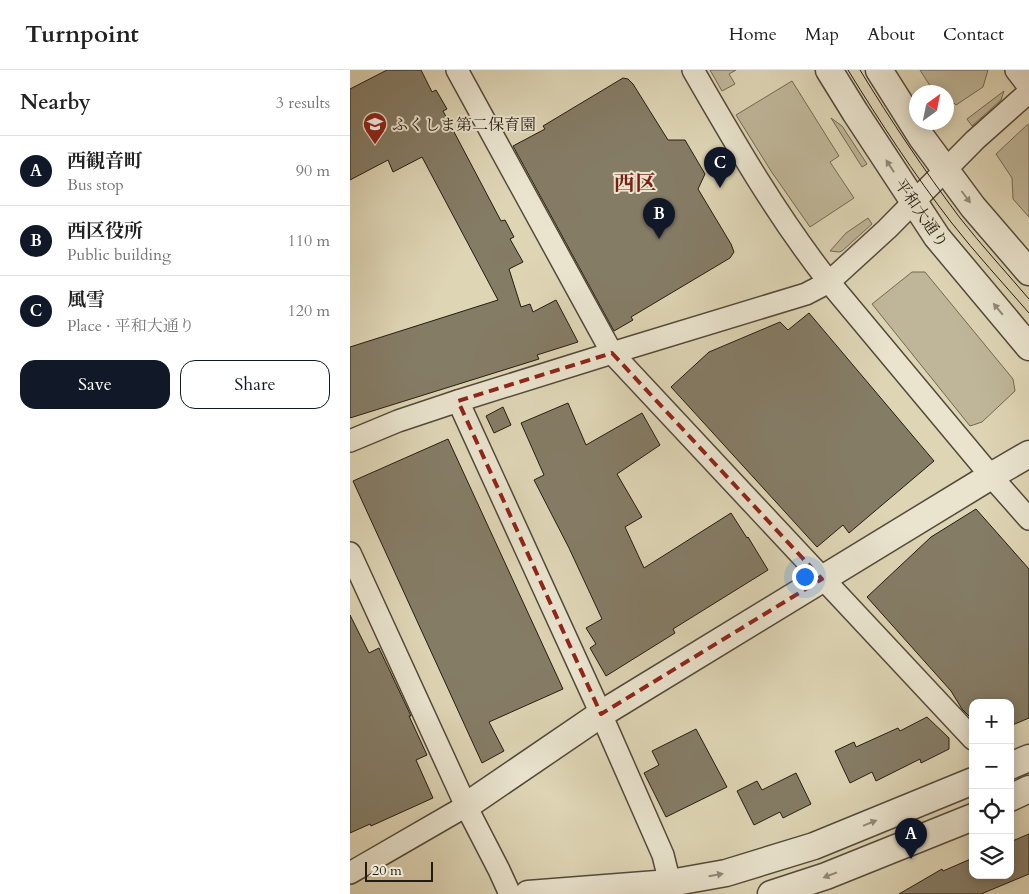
<!DOCTYPE html>
<html lang="en">
<head>
<meta charset="utf-8">
<style>
	:root { --surface:#fff; --page:#f6f6f6; --text:#222; --muted:#767676; --line:#e0e0e0; --accent:#111827 }
	body { margin:0; font-family:Cardo,"Noto Serif JP",serif; background:var(--page); color:var(--text) }
	.controls { position:absolute; right:15px; bottom:15px; display:grid; overflow:hidden; border-radius:10px; box-shadow:0 2px 12px #0003 }
	.controls button { width:45px; height:45px; display:grid; place-items:center; padding:0; border:0; border-bottom:1px solid var(--line); background:var(--surface); color:var(--text); font:25px sans-serif }
	.compass { position:absolute; left:559px; top:15px; width:45px; height:45px; border-radius:50%; background:var(--surface); box-shadow:0 2px 12px #0003; rotate:33deg }
	.scale { position:absolute; left:15px; bottom:12px; width:68px; box-sizing:border-box; padding-left:5px; border:2px solid #251c11; border-top:0; font-size:14px; line-height:18px; white-space:nowrap; color:#251c11; -webkit-text-stroke:4px #eae4cf; paint-order:stroke }
	.you { position:absolute; left:454px; top:506px; width:18px; height:18px; margin:-12px; border:4px solid #fff; border-radius:50%; background:#1a73e8; box-shadow:0 0 0 8px #1a73e833 }
	.badge { display:grid; place-items:center; width:32px; height:32px; border-radius:50%; background:var(--accent); color:#fff; font-size:16px; font-weight:700 }
	.pin { position:absolute; translate:-50% -41px; filter:drop-shadow(0 1px 2px #0008) }
	.pin::after { content:''; position:absolute; top:26px; width:18px; height:15px; background:inherit; clip-path:polygon(0 0,100% 0,50% 100%) }
	.list { margin:0; padding:0; list-style:none }
	h2 { display:flex; justify-content:space-between; align-items:center; height:65px; margin:0; padding:0 20px; font-size:21px }
	h2 small { font-size:16px; font-weight:400; color:var(--muted) }
	.list li { display:grid; grid-template-columns:32px 1fr auto; gap:15px; align-items:center; box-sizing:border-box; height:70px; padding:0 20px; border-top:1px solid var(--line) }
	.list b { display:block; font-size:19px; white-space:nowrap }
	.list p { margin:0; font-size:16px; white-space:nowrap; color:var(--muted) }
	.list em { font-size:16px; font-style:normal; color:var(--muted) }
	.actions { display:flex; gap:10px; padding:15px 20px }
	.actions a { flex:1; padding:11px 0; border:1px solid var(--accent); border-radius:15px; text-align:center; font-size:18px; color:var(--accent) }
	.actions .main { background:var(--accent); color:#fff }
	.icon { flex:none; width:28px; height:28px; fill:none; stroke:currentColor; stroke-width:2; stroke-linecap:round; stroke-linejoin:round }
	.map { position:relative; flex:none; width:679px; height:824px; overflow:hidden }
	header { display:flex; align-items:center; gap:30px; box-sizing:border-box; height:70px; padding:0 25px; background:var(--surface); border-bottom:1px solid var(--line) }
	header strong { font-size:24px }
	nav { display:flex; gap:28px; margin-inline-start:auto; font-size:18px }
	main { display:flex }
	aside { flex:1; background:var(--surface) }
	.map>svg:first-child { display:block }
	.green { fill:#bfb699; stroke:#726955 }
	.building { fill:#857c66; stroke:#251c11 }
	.lines { fill:none; stroke-linecap:round; stroke-linejoin:round }
	.minor-casing { stroke:#534a3a; stroke-width:24 }
	.tertiary-casing { stroke:#534a3a; stroke-width:29 }
	.minor { stroke:#eae4cf; stroke-width:21 }
	.tertiary { stroke:#eae4cf; stroke-width:26 }
	.tram { stroke:#251c11; stroke-width:1 }
	.oneway { fill:#918a7a }
	.marked { fill:none; stroke:#8f2418; stroke-width:4; stroke-dasharray:10 6; stroke-linejoin:round }
	.labels { text-anchor:middle; stroke-width:4; stroke-linejoin:round; paint-order:stroke }
	.poi-label { font-size:16px; fill:#251c11; stroke:#eae4cf; text-anchor:start }
	.street-label { font-size:16px; fill:#251c11; stroke:#eae4cf }
	.district-label { font-size:21px; font-weight:bold; fill:#7a1f14; stroke:#eae4cf }
</style>
</head>
<body>
<header>
<strong>Turnpoint</strong>
<nav><a>Home</a><a>Map</a><a>About</a><a>Contact</a></nav>
</header>
<main>
<aside>
<h2>Nearby<small>3 results</small></h2>
<ul class="list">
<li><span class="badge">A</span><div><b>西観音町</b><p>Bus stop</p></div><em>90 m</em></li>
<li><span class="badge">B</span><div><b>西区役所</b><p>Public building</p></div><em>110 m</em></li>
<li><span class="badge">C</span><div><b>風雪</b><p>Place · 平和大通り</p></div><em>120 m</em></li>
</ul>
<div class="actions"><a class="main">Save</a><a>Share</a></div>
</aside>
<div class="map">
<svg width="679" height="824" viewBox="0 0 679 824">
	<rect width="100%" height="100%" fill="#ded5b5"/>
	<filter id="stains"><feTurbulence type="fractalNoise" baseFrequency=".004" numOctaves="4"/><feColorMatrix values="0 0 0 0 .2 0 0 0 0 .09 0 0 0 0 .02 0 0 0 .5 -.17"/></filter>
	<radialGradient id="worn" r=".72"><stop offset=".6" stop-color="#630" stop-opacity="0"/><stop offset="1" stop-color="#630" stop-opacity=".3"/></radialGradient>
	<!-- green -->
	<g class="green">
		<path d="M360,0H386L379,4L385,14L372,21Z"/>
		<path d="M570,0H638L633,17L606,35L604,33L597,38L596,22H584Z"/>
		<path d="M442,11L489,86L480,92L504,128L460,157L421,101L386,45Z"/>
		<path d="M654,21L651,30L622,56L617,49Z"/>
		<path d="M481,48L492,56L517,94L512,97Z"/>
		<path d="M677,55H679V147L663,129L662,108L646,84Z"/>
		<path d="M518,148L522,154L492,181L489,182L480,181L496,163Z"/>
		<path d="M562,202H575L663,309L665,321L632,352L620,356L522,234Z"/>
	</g>
	<!-- building -->
	<g class="building">
		<path d="M37,0H71L82,22L86,20L97,39L93,41L151,151L155,150L164,167L160,169L173,192L159,199L171,237L180,234L183,242L206,230L228,272L187,285L189,289L0,348V277L148,230L72,87L43,102L38,90L0,110V19Z"/>
		<path d="M273,8L278,9L283,14L318,70H335L355,104L348,119L381,174L384,182L380,188L281,247L283,250L264,261L163,76L195,59L193,56Z"/>
		<path d="M459,243L584,391L499,463L493,455L467,477L321,317L359,282L430,252L438,260Z"/>
		<path d="M218,333L236,375L292,343L310,375L267,404L292,447L275,457L294,498L381,443L397,468L398,467L418,500L323,559L325,563L256,606L240,578L246,574L236,558L252,549L219,478L184,410L194,405L171,353Z"/>
		<path d="M153,337L161,355L144,363L136,346Z"/>
		<path d="M98,369L213,619L139,652L154,681L132,693L3,411Z"/>
		<path d="M626,439L679,499V648L660,656V633H623V650L612,639L601,621L517,527L581,467Z"/>
		<path d="M0,545L19,583L29,578L61,646H59L77,685L66,690L83,728L21,756L20,754L0,763Z"/>
		<path d="M577,647L599,668V679L571,693L570,689L526,711L522,702L500,713L485,681L504,672L506,677L548,658L550,661Z"/>
		<path d="M346,659L377,717L316,747L294,703L309,695L302,681Z"/>
		<path d="M446,703L461,734L433,748L430,742L404,755L387,721L407,711L412,720Z"/>
		<path d="M679,764V804L631,824H549L592,799L593,801L623,788V805H660V772Z"/>
	</g>
	<g class="lines">
		<!-- minor casing -->
		<g class="minor-casing">
			<g id="minor">
				<path d="M107,0L262,283L623,669"/>
				<path d="M343,0C385,73 427,146 479,212L641,406L679,449"/>
				<path d="M666,0L679,17"/>
				<path d="M108,331L251,644L313,785L320,813"/>
				<path d="M0,371L48,351L108,331L262,283L456,224L479,212L537,159L625,70L679,22"/>
				<path d="M0,483L116,736L149,800L160,824"/>
				<path d="M0,803L116,736"/>
			</g>
		</g>
		<!-- tertiary casing -->
		<g class="tertiary-casing">
			<g id="tertiary">
				<path d="M479,0L505,42L587,167L679,277"/>
				<path d="M529,0L572,68L623,137L679,202"/>
				<path d="M660,696L679,688"/>
				<path d="M660,728L679,719"/>
				<path d="M116,736L251,644L641,406L679,384"/>
				<path d="M178,824L320,813L376,803L464,776L623,711"/>
				<path d="M421,824L476,806L623,747"/>
			</g>
		</g>
		<!-- minor -->
		<use href="#minor" class="minor"/>
		<!-- tertiary -->
		<use href="#tertiary" class="tertiary"/>
		<!-- tram -->
		<g class="tram">
			<path d="M498,0C530,52 564,104 601,152C626,184 653,213 679,243"/>
			<path d="M510,0C541,51 574,100 610,148C632,176 656,202 679,229"/>
		</g>
	</g>
	<!-- one-way arrows -->
	<defs><path id="oneway-solid" d="M-6-.8H1V-3.2L6.5 0L1 3.2V.8H-6Z" transform="scale(1.25)"/></defs>
	<g class="oneway">
		<use href="#oneway-solid" transform="translate(540 96) rotate(-123)"/>
		<use href="#oneway-solid" transform="translate(616 127) rotate(53)"/>
		<use href="#oneway-solid" transform="translate(648 239) rotate(-130)"/>
		<use href="#oneway-solid" transform="translate(520 753) rotate(-22)"/>
		<use href="#oneway-solid" transform="translate(366 805) rotate(-10)"/>
		<use href="#oneway-solid" transform="translate(480 805) rotate(159)"/>
	</g>
	<!-- marked area -->
	<path class="marked" d="M262,283L472,509L251,644L108,331Z"/>
	<!-- icons -->
	<defs>
		<g id="school-pin" transform="scale(1.25)"><path d="M0 17L-7.5 6A9.5 9.5 0 1 1 7.5 6Z" fill="#8f2418" stroke="#eae4cf"/><path d="M0-5L7-2L0 1L-7-2ZM-4 1L0 2.5L4 1V4Q0 6-4 4Z" fill="#fff"/></g>
	</defs>
	<g fill-rule="evenodd">
		<use href="#school-pin" x="25" y="54"/>
	</g>
	<g class="labels">
		<!-- poi labels -->
		<g class="poi-label">
			<text x="42" y="60">ふくしま第二保育園</text>
		</g>
		<!-- street labels -->
		<g class="street-label">
			<text transform="translate(572 143) rotate(55)" y="6">平和大通り</text>
		</g>
		<!-- district labels -->
		<g class="district-label">
			<text x="285" y="120">西区</text>
		</g>
	</g>
	<rect width="100%" height="100%" filter="url(#stains)"/>
	<rect width="100%" height="100%" fill="url(#worn)"/>
</svg>
<div class="controls">
<button>+</button>
<button>−</button>
<button><svg class="icon" aria-label="locate" viewBox="0 0 24 24"><circle cx="12" cy="12" r="6"/><path d="M12 2v4M12 18v4M2 12h4M18 12h4"/></svg></button>
<button><svg class="icon" aria-label="layers" viewBox="0 0 24 24"><path d="M12 4l9 5-9 5-9-5zM3 14l9 5 9-5"/></svg></button>
</div>
<svg class="compass" viewBox="-18 -18 36 36"><path d="M0-13l5 13h-10z" fill="#e53935"/><path d="M0 13l5-13h-10z" fill="#767676"/></svg>
<div class="scale">20 m</div>
<div class="you"></div>
<div class="pin badge" style="left:561px;top:789px">A</div>
<div class="pin badge" style="left:309px;top:169px">B</div>
<div class="pin badge" style="left:370px;top:118px">C</div>
</div>
</main>
</body>
</html>
